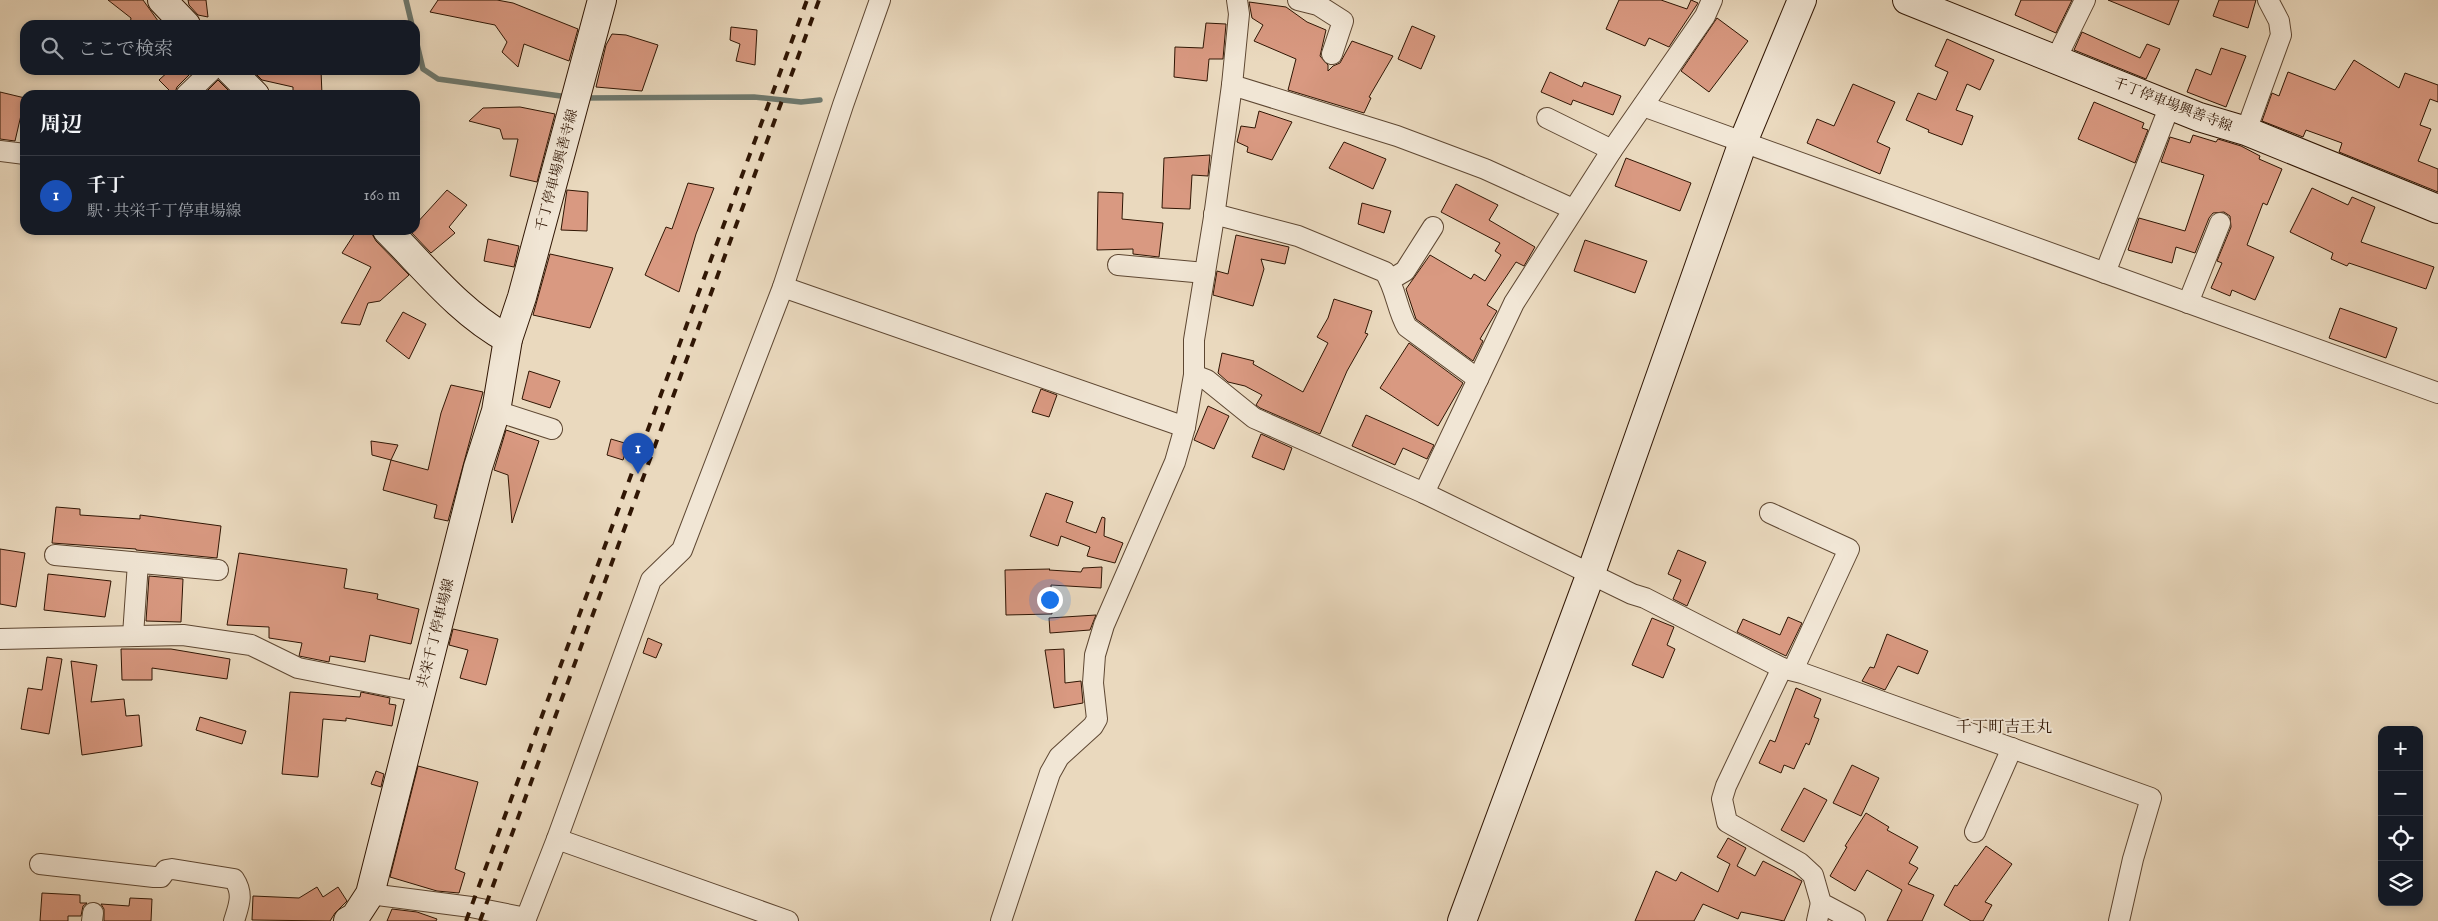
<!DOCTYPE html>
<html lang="ja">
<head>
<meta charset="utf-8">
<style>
	:root { --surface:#171b24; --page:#242831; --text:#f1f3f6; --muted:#9ea1a6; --line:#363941; --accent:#db2777 }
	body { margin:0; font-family:"IM FELL English","Noto Serif JP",serif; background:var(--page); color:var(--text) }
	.controls { position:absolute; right:15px; bottom:15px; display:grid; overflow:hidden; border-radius:10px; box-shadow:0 2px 8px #0003 }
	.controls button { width:45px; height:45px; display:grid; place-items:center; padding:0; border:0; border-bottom:1px solid var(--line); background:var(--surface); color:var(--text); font:25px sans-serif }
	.you { position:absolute; left:1049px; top:599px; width:18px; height:18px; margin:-12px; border:4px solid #fff; border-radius:50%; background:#1a73e8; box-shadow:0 0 0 8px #1a73e833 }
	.badge { display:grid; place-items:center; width:32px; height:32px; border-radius:50%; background:var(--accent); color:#fff; font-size:16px; font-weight:700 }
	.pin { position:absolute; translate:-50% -41px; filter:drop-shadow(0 1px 2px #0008) }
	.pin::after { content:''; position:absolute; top:26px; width:18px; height:15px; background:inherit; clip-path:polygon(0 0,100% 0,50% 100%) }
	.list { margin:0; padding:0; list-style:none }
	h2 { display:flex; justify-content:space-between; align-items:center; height:65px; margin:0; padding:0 20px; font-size:21px }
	h2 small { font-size:16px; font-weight:400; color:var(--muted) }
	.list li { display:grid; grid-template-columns:32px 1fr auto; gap:15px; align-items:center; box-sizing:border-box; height:80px; padding:0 20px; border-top:1px solid var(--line) }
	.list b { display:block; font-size:19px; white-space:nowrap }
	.list p { margin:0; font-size:16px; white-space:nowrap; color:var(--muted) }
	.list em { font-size:16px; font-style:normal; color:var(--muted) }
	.icon { flex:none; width:28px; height:28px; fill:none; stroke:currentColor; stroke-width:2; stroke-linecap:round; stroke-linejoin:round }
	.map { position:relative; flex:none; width:2438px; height:921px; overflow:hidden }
	.search { position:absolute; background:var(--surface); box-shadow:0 2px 8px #0003; left:20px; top:20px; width:400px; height:55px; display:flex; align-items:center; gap:12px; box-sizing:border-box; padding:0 18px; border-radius:15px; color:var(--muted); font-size:19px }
	.panel { position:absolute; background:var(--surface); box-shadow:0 2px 8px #0003; left:20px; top:90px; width:400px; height:145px; border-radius:15px }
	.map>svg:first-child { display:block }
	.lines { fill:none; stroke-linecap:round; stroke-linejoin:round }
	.stream { stroke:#6e786d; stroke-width:5.5 }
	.building { fill:#d99981; stroke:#301604 }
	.street-casing { stroke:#5e4732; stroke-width:22 }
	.secondary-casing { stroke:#301604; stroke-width:30 }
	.street { stroke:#f1e6d5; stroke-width:20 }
	.secondary { stroke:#f1e6d5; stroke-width:28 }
	.rail { stroke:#301604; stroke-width:4; stroke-dasharray:9 9; stroke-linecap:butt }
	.labels { text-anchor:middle; stroke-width:4; stroke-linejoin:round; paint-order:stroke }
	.street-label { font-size:14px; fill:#301604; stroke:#f1e6d5 }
	.quarter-label { font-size:16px; fill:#301604; stroke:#f1e6d5 }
</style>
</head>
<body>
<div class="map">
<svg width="2438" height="921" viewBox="0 0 2438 921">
	<rect width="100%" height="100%" fill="#ead9be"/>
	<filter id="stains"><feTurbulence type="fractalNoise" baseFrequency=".004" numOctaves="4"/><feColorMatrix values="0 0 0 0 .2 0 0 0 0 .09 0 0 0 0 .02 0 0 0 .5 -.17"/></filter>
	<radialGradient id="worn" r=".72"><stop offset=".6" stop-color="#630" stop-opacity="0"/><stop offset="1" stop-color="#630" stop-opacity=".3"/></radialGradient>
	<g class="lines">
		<!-- stream -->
		<g class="stream">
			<path d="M406,0L412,25"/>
			<path d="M415,36L423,69L438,79L568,97"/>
			<path d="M582,98L754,97L801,102L820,100"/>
		</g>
	</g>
	<!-- building -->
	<g class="building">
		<path d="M108,0H143L161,25H130L131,18Z"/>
		<path d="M188,0H206L208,17L198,15L189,5Z"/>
		<path d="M438,0H497L513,3L578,29L569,61L524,44L518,67L502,52L507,42L495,25L430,12Z"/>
		<path d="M1619,0H1661L1687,9L1691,0L1698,3L1669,47L1649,38L1645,46L1606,29Z"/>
		<path d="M2021,0H2072L2056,33L2015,15Z"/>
		<path d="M2108,0H2179L2169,25Z"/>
		<path d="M2219,0H2256L2248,28L2213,16Z"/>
		<path d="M1249,2L1286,7L1307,22L1326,30L1320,56L1328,65V71L1333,66L1340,63L1352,41L1393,56L1369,97L1371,98L1364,113L1288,90L1296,59L1254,41L1263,25L1252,18Z"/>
		<path d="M1717,18L1748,41L1709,92L1681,71Z"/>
		<path d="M1206,23L1226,24L1223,59H1209L1207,81L1174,77L1175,47L1203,48Z"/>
		<path d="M1412,26L1435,36L1421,69L1398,59Z"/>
		<path d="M731,27L757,30L755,65L736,61L740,44L730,40Z"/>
		<path d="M2082,32L2140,58L2147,44L2160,49L2146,79L2074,50Z"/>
		<path d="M612,34L626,35L658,45L642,91L596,87L606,45Z"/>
		<path d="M1947,39L1994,60L1980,90L1967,84L1956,110L1973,116L1962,145L1928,132L1929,130L1906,120L1918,93L1936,100L1948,72L1935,66Z"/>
		<path d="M2221,48L2246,56L2226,107L2187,92L2196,69L2211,75Z"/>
		<path d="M2354,60L2399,88L2405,73L2438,85V102L2430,99L2420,125L2431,129L2418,161L2438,169V192L2339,152L2342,143L2306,130L2303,137L2262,121L2272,93L2279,96L2288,72L2335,90Z"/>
		<path d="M170,70L193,71L177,87L174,95L159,80Z"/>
		<path d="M252,70H321L322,95H293V87L262,80Z"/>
		<path d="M1550,72L1582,87L1584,82L1621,96L1613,115L1573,100L1571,105L1541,92Z"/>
		<path d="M218,80L233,95H203Z"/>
		<path d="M1853,84L1895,102L1877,142L1890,148L1880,174L1807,143L1817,119L1834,126Z"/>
		<path d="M0,92L25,98L15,141L0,139Z"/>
		<path d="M2094,102L2144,123L2142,128L2148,130L2135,163L2078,139Z"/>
		<path d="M520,107L555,114L537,182L510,176L518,139H503L500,129L469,121L483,108Z"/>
		<path d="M1259,111L1292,122L1272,160L1247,152L1248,147L1237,142L1241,126L1255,128Z"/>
		<path d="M2193,135L2216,142L2218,139L2241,146L2260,156L2259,159L2282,169L2267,205L2263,203L2247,245L2274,257L2255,300L2232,290L2230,296L2211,288L2222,263L2217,261L2231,227L2230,216L2224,212L2213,213L2209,218L2195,253L2176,247L2172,263L2128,250L2139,218L2185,231L2204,175L2161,162L2170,137L2190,143Z"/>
		<path d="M1344,142L1386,159L1373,189L1329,168Z"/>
		<path d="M1210,155L1208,176L1192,175L1190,209L1162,208L1164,158Z"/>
		<path d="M1626,158L1691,183L1680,211L1615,186Z"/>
		<path d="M688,183L714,188L696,234L679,292L645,275L666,227L672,229Z"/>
		<path d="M1456,184L1498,205L1489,220L1535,247L1524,266L1516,262L1487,305L1497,311L1480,339L1483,341L1473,361L1416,319L1406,289L1430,255L1471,279L1474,274L1485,281L1501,255L1495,251L1500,243L1441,212Z"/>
		<path d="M2312,188L2348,205L2352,197L2375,207L2361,242L2434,267L2426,289L2349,263L2347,266L2331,259L2333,253L2290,232Z"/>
		<path d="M447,190L467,205L449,227L455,233L431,253L410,231L415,230V225Z"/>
		<path d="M567,190L588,192L587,231L561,230Z"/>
		<path d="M1098,192L1123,193L1122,219L1163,223L1159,257L1133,254V249L1097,250Z"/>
		<path d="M1362,203L1391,211L1384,233L1358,224Z"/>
		<path d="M357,230L372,234L376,241L409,275L380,301L368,303L360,325L341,323L371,267L342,253Z"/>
		<path d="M1236,235L1289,247L1285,264L1261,259L1264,269L1253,306L1213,295L1217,271L1228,274Z"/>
		<path d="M488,239L519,246L514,267L484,261Z"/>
		<path d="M1585,240L1647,261L1635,293L1574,271Z"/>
		<path d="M550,254L613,268L590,328L533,315Z"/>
		<path d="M1334,299L1372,311L1365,333L1368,334L1347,371L1320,434L1260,408L1256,405L1262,395L1245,386L1228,382L1218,373L1222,353L1254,361L1253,364L1303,392L1328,343L1317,337L1328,318Z"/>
		<path d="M2340,308L2397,328L2386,358L2329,338Z"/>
		<path d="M403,312L426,324L409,359L386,341Z"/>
		<path d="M1409,343L1463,383L1438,426L1380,388Z"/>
		<path d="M529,371L560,381L550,408L522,399Z"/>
		<path d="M451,385L483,392L448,521L434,518L437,505L383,490L391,460L428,470L441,413Z"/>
		<path d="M1041,389L1057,395L1049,417L1032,412Z"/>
		<path d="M1208,406L1229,416L1214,449L1194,440Z"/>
		<path d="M1366,415L1434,445L1427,459L1403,448L1395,465L1352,446Z"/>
		<path d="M506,430L539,441L512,523L508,475L494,470Z"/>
		<path d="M1261,434L1292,448L1284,470L1252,457Z"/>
		<path d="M611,439L628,444L623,460L607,455Z"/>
		<path d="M371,441L398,445L391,460L372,455Z"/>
		<path d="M1046,493L1073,502L1066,522L1096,533L1102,517L1105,518L1104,536L1123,543L1115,563L1087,556L1090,547L1061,536L1058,546L1030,536Z"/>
		<path d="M56,507L80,509V515L140,519V515L221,526L217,558L136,550V549L52,543Z"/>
		<path d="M0,549L25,553L16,607L0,604Z"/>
		<path d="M1678,550L1706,562L1687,606L1673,599L1681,580L1668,574Z"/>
		<path d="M239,553L347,569L344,588L378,594L377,599L419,609L411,644L370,635L365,662L330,656L329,662L299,656L302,643L269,638V627L227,625Z"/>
		<path d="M1102,567L1101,588L1051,585L1052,614L1006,615L1005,570L1050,569L1049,570L1081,572L1083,568Z"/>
		<path d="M48,574L111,581L105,617L44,610Z"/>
		<path d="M149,576L183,579L181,622L146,621Z"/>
		<path d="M1096,615L1090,630L1050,633L1049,618Z"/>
		<path d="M1788,617L1802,623L1786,656L1737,632L1743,619L1780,635Z"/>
		<path d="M1652,618L1674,627L1667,645L1675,649L1663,678L1632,665Z"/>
		<path d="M453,629L498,639L486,685L460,678L468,650L449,645Z"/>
		<path d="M1887,634L1928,651L1918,674L1898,666L1885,690L1862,681L1870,667L1874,668Z"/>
		<path d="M648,638L662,644L656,658L643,653Z"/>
		<path d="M121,649H171L230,659L227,679L152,668V680H122Z"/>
		<path d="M1064,649L1065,683L1081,681L1083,703L1054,708L1045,650Z"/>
		<path d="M47,657L62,659L49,734L21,729L28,688L42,690Z"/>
		<path d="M71,661L97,665L91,702L124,699L126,716L139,715L142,746L82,755Z"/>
		<path d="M1796,688L1821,699L1814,717L1819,719L1809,745L1806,743L1794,769L1784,765L1781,773L1759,763L1770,740L1775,742Z"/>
		<path d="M290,692L360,697L361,692L390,698L389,704L396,705L392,726L346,718V721L323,719L318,777L282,774Z"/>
		<path d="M200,717L246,731L242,744L196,730Z"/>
		<path d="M1852,765L1879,778L1861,816L1833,803Z"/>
		<path d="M418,766L478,782L455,869L465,873L459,893L437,891L390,877Z"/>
		<path d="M376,771L384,774L381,787L371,784Z"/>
		<path d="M1804,788L1827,800L1804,842L1781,830Z"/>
		<path d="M1866,813L1889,827L1887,830L1918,847L1909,863L1918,868L1908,884L1934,895L1922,921H1887L1902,890L1867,870L1855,891L1830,876L1847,847L1845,846Z"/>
		<path d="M1728,838L1746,848L1737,866L1755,876L1763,861L1802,881L1784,921L1741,912L1738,919L1703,904L1694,921H1635L1656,871L1676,881L1681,872L1718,892L1730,864L1717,857Z"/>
		<path d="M1986,846L2012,864L1985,902L1992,905L1983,921H1971L1944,905L1955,885L1957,886Z"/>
		<path d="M317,887L323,897L338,887L347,901L335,913L330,921L252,920L253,896L299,898Z"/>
		<path d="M42,893L80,895V903H87L83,906L81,916H68V921H40Z"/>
		<path d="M130,898L152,899L151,921H104V909L101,904L129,906Z"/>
		<path d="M392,909L417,912L437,919L436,921H387Z"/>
	</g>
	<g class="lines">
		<!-- street casing -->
		<g class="street-casing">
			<g id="street">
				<path d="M1298,0L1318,5L1343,21L1332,54"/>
				<path d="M2056,59L2085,0"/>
				<path d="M1232,85L1397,136L1485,169L1573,209"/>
				<path d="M186,95L212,70"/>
				<path d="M1643,106L2438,393"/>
				<path d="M1547,118L1612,150"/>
				<path d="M2246,131L2281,35L2279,21L2268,0"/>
				<path d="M0,151L25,154"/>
				<path d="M1214,214L1298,236L1385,272C1396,289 1397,310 1407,327L1478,379"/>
				<path d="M1118,265L1205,273"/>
				<path d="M2105,273L2170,105"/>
				<path d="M1390,280L1405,271L1433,227"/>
				<path d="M783,287L1185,427"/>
				<path d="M2188,303L2220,223"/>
				<path d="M1194,375L1207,380L1254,418L1424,493L1632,594L1645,598L1782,668L1802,673L2151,798L2133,859L2119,921"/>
				<path d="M496,411L552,429"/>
				<path d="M1424,493L1514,303L1612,150L1705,16L1712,0"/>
				<path d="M1770,513L1849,549L1793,670"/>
				<path d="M55,555L218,570"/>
				<path d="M133,635L138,563"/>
				<path d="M0,639L183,635L251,645L298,668L420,692"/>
				<path d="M1782,668L1726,786L1722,799L1727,822L1800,863L1813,875L1821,903L1855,921"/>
				<path d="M1975,832L2012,748"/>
				<path d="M557,839L788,921"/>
				<path d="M40,864L154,877H161L166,870L172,869L234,879C244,894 239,905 234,921"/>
				<path d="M370,894L471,907L526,918"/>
				<path d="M92,921L93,913"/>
				<path d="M525,921L557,839L651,580L682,550L783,287L843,105L880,0"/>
				<path d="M1001,921L1050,773L1059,757L1093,726L1097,719L1093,683L1095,655L1104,625L1175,462L1185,427L1194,375V340L1214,217L1232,85L1239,14L1237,0"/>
				<path d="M1817,921L1821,903"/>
			</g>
		</g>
		<!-- secondary casing -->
		<g class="secondary-casing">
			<g id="secondary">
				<path d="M162,0L186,25"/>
				<path d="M1907,0L2199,117L2246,131L2438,209"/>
				<path d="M230,70L255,95"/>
				<path d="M387,230C425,268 460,313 508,339"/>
				<path d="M348,921L355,917L370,894L478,467L496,411L508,339L522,297L602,0"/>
				<path d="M1462,921L1591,573L1743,142L1802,0"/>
			</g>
		</g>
		<!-- street -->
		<use href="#street" class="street"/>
		<!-- secondary -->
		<use href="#secondary" class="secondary"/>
		<!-- rail -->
		<g class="rail">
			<path d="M466,921L807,0"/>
			<path d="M480,921L819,0"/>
		</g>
	</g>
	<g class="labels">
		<!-- street labels -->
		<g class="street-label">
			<text transform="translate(2173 104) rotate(21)" y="5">千丁停車場興善寺線</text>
			<text transform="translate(556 170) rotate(-75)" y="5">千丁停車場興善寺線</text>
			<text transform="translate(435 633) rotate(-76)" y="5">共栄千丁停車場線</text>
		</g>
		<!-- quarter labels -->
		<g class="quarter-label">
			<text x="2004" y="732">千丁町吉王丸</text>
		</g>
	</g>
	<rect width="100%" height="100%" filter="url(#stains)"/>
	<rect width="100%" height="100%" fill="url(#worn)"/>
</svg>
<div class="controls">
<button>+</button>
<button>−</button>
<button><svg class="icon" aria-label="locate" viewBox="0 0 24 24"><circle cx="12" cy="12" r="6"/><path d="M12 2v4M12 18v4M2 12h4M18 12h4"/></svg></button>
<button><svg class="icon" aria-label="layers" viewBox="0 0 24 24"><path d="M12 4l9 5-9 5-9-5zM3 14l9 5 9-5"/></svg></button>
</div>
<div class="you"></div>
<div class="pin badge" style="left:638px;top:474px;background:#1a4fb4">1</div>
<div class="search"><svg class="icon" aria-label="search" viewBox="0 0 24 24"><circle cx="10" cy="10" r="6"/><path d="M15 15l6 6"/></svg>ここで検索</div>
<section class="panel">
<h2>周辺<small></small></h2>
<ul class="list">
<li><span class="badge" style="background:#1a4fb4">1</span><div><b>千丁</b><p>駅 · 共栄千丁停車場線</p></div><em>160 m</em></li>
</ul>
</section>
</div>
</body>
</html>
